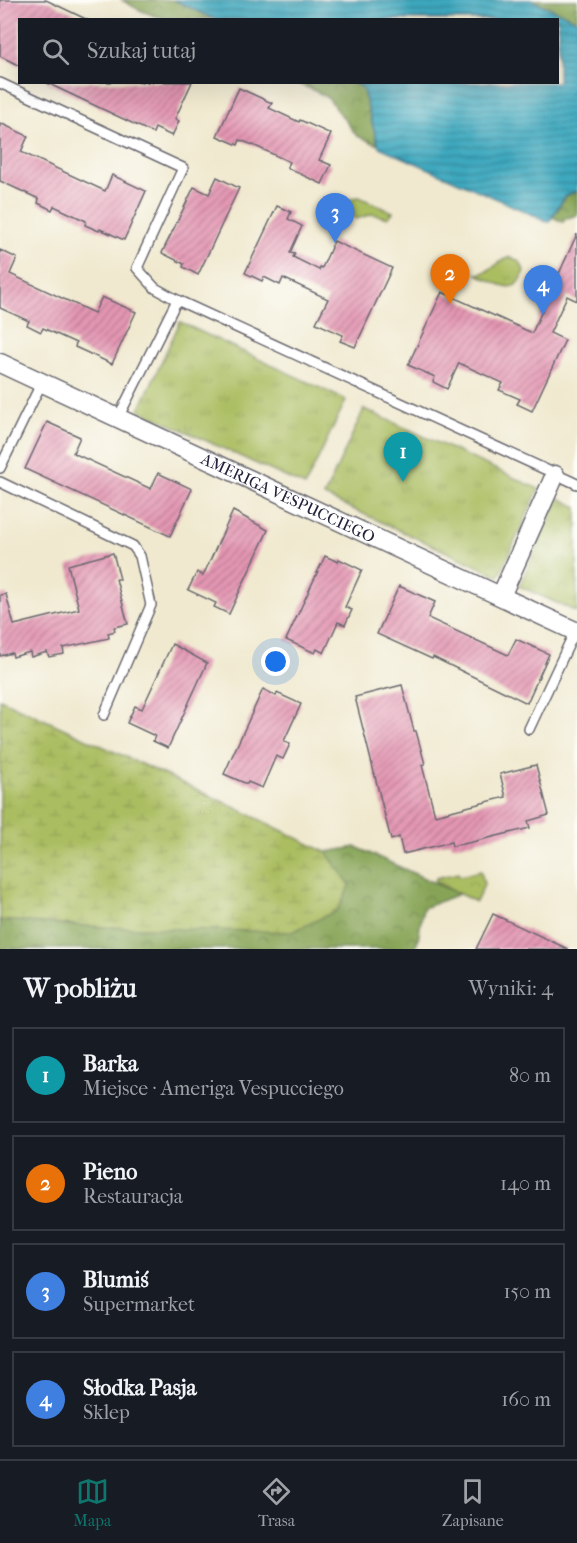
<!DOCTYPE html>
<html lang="pl">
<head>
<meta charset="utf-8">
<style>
	:root { --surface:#171b24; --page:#20242c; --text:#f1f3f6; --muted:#9ea1a6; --line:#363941; --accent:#0f766e }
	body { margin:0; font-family:"IM FELL French Canon",serif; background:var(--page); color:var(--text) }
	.you { position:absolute; left:276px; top:662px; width:21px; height:21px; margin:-15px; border:4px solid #fff; border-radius:50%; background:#1a73e8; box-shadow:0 0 0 9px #1a73e833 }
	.badge { display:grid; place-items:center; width:39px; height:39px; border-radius:50%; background:var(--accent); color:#fff; font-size:20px; font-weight:700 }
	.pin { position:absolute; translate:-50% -50px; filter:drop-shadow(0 2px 3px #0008) }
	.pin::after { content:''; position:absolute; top:32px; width:21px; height:18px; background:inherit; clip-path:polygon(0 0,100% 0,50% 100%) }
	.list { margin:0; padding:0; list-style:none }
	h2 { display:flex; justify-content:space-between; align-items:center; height:78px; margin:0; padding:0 24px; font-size:26px }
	h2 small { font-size:20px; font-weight:400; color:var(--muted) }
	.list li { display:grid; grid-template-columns:39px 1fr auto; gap:18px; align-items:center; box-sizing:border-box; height:96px; margin:0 12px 12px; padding:0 12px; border:2px solid var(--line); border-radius:0px }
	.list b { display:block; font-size:22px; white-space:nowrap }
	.list p { margin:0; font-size:20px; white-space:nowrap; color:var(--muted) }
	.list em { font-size:20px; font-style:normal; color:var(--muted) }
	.icon { flex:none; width:33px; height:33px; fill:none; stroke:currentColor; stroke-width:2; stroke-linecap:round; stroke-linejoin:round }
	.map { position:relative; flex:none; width:577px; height:949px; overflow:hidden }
	.search { position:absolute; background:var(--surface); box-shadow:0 6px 24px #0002; left:18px; right:18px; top:18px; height:66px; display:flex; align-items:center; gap:15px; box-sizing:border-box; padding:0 21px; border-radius:0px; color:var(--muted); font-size:22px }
	.sheet { height:510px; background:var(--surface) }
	nav { display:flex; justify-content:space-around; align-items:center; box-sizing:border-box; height:84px; border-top:2px solid var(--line); background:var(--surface); font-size:16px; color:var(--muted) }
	nav a { display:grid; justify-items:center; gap:3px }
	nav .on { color:var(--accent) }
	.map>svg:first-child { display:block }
	.grass { fill:url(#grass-tufts); stroke:#66704e; stroke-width:1.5 }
	.forest { fill:url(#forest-crowns); stroke:#546348; stroke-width:1.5 }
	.wetland { fill:url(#wetland-marsh); stroke:#66704e; stroke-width:1.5 }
	.park { fill:url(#park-crowns); stroke:#66704e; stroke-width:1.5 }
	.water { fill:url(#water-rules); stroke:#30657c; stroke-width:1.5 }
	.building { fill:url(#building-hatch) }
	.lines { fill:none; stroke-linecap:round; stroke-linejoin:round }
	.lane-casing { stroke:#6a686f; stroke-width:12 }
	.street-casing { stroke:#6a686f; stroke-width:21 }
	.lane { stroke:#fff; stroke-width:9 }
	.street { stroke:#fff; stroke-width:18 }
	.labels { text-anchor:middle; stroke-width:5; stroke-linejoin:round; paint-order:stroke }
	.street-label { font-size:16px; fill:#22223b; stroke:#fdfcf7 }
</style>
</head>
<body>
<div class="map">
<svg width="577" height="949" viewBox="0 0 577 949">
	<defs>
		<pattern id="grass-tufts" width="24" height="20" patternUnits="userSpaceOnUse" patternTransform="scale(1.5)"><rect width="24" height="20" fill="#aabd60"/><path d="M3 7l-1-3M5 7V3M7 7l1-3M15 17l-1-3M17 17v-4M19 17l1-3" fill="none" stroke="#92a254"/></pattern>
		<pattern id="forest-crowns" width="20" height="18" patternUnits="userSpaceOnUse" patternTransform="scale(1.5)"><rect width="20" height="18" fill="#87a456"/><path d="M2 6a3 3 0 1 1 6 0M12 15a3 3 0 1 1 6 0" fill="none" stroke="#6e8548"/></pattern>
		<pattern id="wetland-marsh" width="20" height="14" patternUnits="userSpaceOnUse" patternTransform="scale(1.5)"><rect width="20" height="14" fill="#aabd60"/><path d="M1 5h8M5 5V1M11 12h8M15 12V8" fill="none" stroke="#92a254"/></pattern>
		<pattern id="park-crowns" width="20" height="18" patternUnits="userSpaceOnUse" patternTransform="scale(1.5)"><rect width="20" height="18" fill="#aabd60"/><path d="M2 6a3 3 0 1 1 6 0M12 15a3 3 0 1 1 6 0" fill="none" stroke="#92a254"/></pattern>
		<pattern id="water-rules" width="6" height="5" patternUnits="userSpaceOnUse" patternTransform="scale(1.5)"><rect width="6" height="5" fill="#3ea8be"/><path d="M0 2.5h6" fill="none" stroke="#34889c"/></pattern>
		<pattern id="building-hatch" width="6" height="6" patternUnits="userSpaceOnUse" patternTransform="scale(1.5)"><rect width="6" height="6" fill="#e496b2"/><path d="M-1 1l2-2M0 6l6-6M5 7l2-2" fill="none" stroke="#b87a92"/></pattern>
	</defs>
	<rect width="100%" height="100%" fill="#fdfcf7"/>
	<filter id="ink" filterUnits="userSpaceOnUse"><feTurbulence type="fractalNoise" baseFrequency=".0167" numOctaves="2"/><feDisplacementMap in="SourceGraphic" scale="12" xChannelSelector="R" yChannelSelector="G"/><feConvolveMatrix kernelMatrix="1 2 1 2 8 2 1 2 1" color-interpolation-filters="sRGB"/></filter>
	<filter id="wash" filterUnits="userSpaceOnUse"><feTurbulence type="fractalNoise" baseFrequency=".008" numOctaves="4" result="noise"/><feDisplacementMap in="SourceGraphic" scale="24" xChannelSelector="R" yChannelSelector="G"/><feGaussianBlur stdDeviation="1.35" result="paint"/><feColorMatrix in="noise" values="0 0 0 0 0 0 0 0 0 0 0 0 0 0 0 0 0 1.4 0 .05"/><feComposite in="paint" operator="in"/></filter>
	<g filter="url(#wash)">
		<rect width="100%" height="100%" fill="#f0e9cf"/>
		<!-- grass -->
		<g class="grass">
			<path d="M359,197L393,212L388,218L373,214L356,219L348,212L346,203L352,198Z"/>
			<path d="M511,257L520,262L524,270C519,300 494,282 477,274C491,273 498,260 511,257Z"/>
			<path d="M180,322L346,400L305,486L139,410Z"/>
			<path d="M364,409L539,489L499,576L324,496Z"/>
		</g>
		<!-- forest -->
		<g class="forest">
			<path d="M122,0H173L216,19C175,20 158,23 122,0Z"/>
			<path d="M531,0H577V20Z"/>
			<path d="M296,83H352L362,87L378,145L357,136L329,99L318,92Z"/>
			<path d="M577,191V215L565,219L563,222L552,217L566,196Z"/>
			<path d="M356,847L459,894L423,908L418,940L414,949H0V920L105,927L350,885L326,852Z"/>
		</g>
		<!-- wetland -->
		<path class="wetland" d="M0,699L230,805L326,852L350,885L338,910L292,932L105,927L0,920Z"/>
		<!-- park -->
		<g class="park">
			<path d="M559,498L577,507V612L519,586Z"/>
			<path d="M481,871L484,885L476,902L435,882L436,878L458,873L460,876Z"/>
		</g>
		<!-- water -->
		<path class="water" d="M174,0H531L577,20V191L565,196L549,222L379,147L362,87L352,83L558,82V20H216Z"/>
		<g id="blocks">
			<!-- building -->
			<g class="building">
				<path d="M0,0H46L88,20H20V66L0,56Z"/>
				<path d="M45,82H192L175,119L179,121L172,136L155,128L153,133Z"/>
				<path d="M239,88L272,103L269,108L299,122L300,120L331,134L319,160L331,165L322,184L287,168L290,162L253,145L240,140L238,145L217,136Z"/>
				<path d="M0,123L28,136L21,152L105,191L112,175L146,191L124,240L100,229L99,231L85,225L86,221L54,206L52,210L38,203L39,199L0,181Z"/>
				<path d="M217,177L239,188L198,275L183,267L184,264L162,253L194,187L209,194Z"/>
				<path d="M277,206L291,212L288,219L302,226L290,253L295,254L293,257L319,270L320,267L322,268L334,241L392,268L355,347L340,341L343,335L316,323L328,299L283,278L280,285L264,277L262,281L245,273Z"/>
				<path d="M577,234V301L567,296L550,333L565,340L532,411L517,404L520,399L499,390L503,383L459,363L447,389L433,382L435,377L408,365L442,292L532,333Z"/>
				<path d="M0,250L17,258L10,274L94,313L102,297L136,312L112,364L75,347L76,343L43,328L41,332L27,325L29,321L0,308Z"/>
				<path d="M47,422L80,437L73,453L151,489L158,473L192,489L170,536L25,469Z"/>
				<path d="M233,511L268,530L229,614L214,607L216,603L188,590L197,572L203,576Z"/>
				<path d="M113,553L120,579H116L128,624L114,627L115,631L108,633L109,638L63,648L64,654L49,657L47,652L31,657L30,652L13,657L12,653L0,656V595L6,594L14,625L79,609L68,565Z"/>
				<path d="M325,556L338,562L339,559L362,570L345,607L352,610L345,625L338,622L324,653L317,649L315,653L286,640Z"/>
				<path d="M399,586L435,602L428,618L508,655L516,639L549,654L527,703L433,657L432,659L377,634Z"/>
				<path d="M172,644L207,663L168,748L153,741L155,736L127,723L135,706L142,709Z"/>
				<path d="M402,685L414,731H416L425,764L422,765L435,815L506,797L500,774L536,765L549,815L528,821L530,828L468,843L452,846L451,842L403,854L399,837L391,840L355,697Z"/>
				<path d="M263,689L276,696L277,693L301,704L284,741L290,744L283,759L276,756L262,788L248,782L247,784L224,774Z"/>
				<path d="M493,914L568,949H476Z"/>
			</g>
		</g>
	</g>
	<g filter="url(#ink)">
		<use href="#blocks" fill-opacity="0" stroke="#6a686f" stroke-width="1.5"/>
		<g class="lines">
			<!-- lane casing -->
			<g class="lane-casing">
				<g id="lane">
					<path d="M0,83L183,168L137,268L155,288L177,300L577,484"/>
					<path d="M118,418L177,300"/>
					<path d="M0,468L41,384"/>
					<path d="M0,482L133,546L140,556L151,605L104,715"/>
					<path d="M529,729L575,631"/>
				</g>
			</g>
			<!-- street casing -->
			<g class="street-casing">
				<g id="street">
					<path id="s1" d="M0,363L577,632"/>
					<path d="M501,596L555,475"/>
				</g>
			</g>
			<!-- lane -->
			<use href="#lane" class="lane"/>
			<!-- street -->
			<use href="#street" class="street"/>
		</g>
	</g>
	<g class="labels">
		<!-- street labels -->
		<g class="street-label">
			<text dy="6" stroke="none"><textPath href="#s1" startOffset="318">AMERIGA VESPUCCIEGO</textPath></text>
		</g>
	</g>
</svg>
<div class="you"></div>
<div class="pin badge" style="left:403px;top:482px;background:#0f9aa8">1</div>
<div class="pin badge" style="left:450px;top:304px;background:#e8710a">2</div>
<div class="pin badge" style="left:335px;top:243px;background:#3f7fe0">3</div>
<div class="pin badge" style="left:543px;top:315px;background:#3f7fe0">4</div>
<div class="search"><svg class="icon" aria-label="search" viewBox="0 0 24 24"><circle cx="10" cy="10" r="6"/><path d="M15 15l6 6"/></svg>Szukaj tutaj</div>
</div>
<section class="sheet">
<h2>W pobliżu<small>Wyniki: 4</small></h2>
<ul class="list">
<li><span class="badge" style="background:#0f9aa8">1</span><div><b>Barka</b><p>Miejsce · Ameriga Vespucciego</p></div><em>80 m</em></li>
<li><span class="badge" style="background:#e8710a">2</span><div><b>Pieno</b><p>Restauracja</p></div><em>140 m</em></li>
<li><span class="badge" style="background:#3f7fe0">3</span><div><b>Blumiś</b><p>Supermarket</p></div><em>150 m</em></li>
<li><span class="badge" style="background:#3f7fe0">4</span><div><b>Słodka Pasja</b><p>Sklep</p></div><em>160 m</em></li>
</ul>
</section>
<nav>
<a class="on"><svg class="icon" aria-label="map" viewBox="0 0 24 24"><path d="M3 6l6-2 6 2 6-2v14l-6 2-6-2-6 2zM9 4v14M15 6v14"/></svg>Mapa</a>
<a><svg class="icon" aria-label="directions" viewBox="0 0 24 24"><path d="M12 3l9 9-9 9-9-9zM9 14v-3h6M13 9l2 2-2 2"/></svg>Trasa</a>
<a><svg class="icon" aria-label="saved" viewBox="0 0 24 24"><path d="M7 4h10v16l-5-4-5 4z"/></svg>Zapisane</a>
</nav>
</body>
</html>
